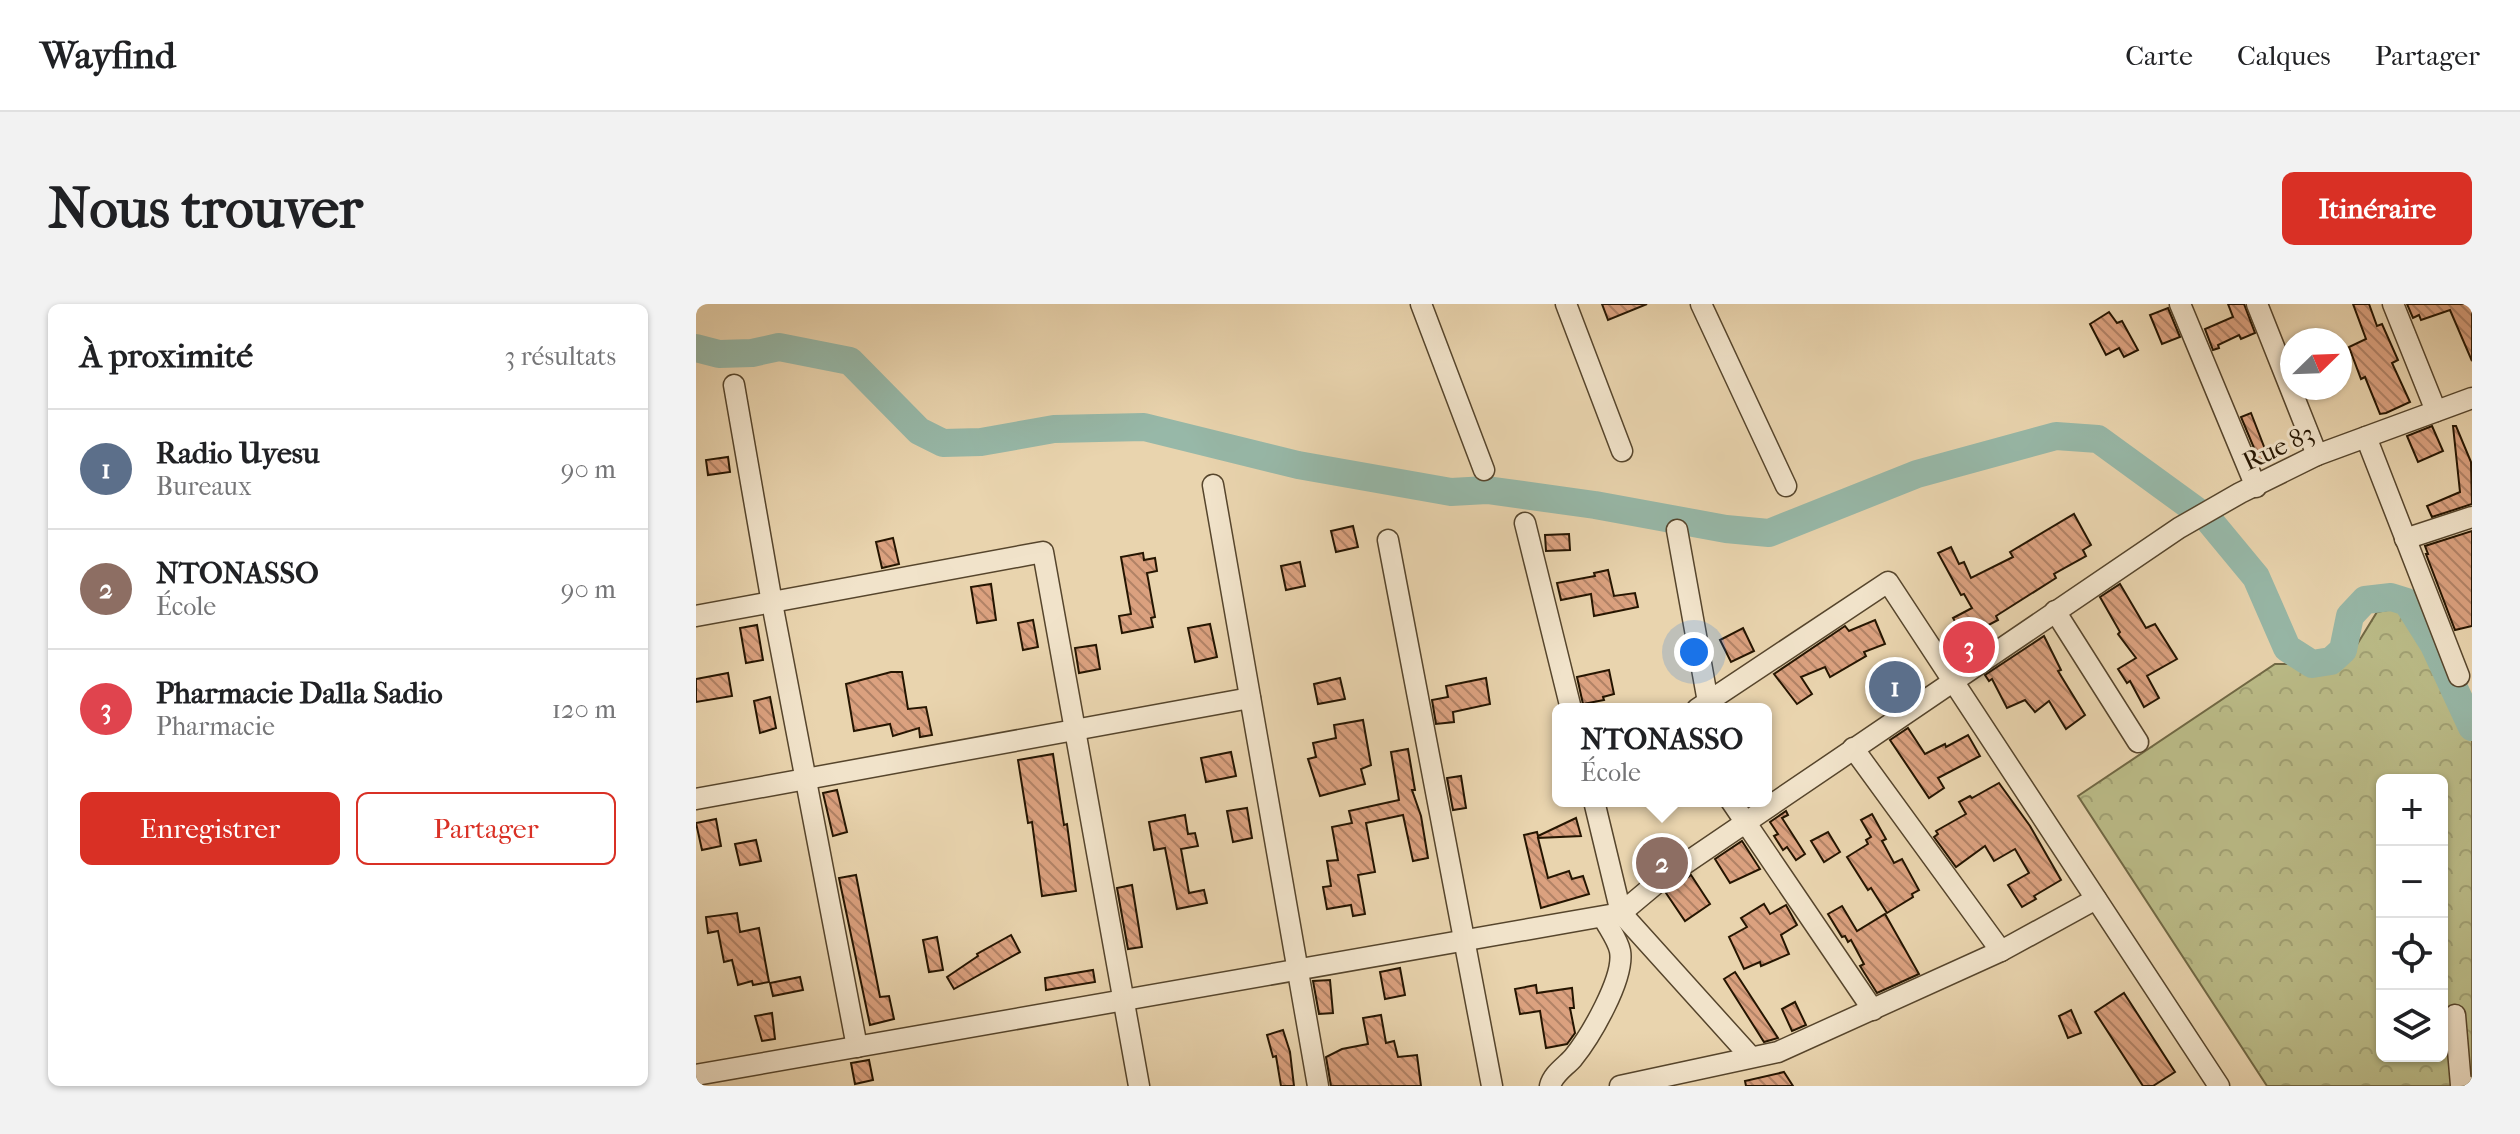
<!DOCTYPE html>
<html lang="fr">
<head>
<meta charset="utf-8">
<style>
	:root { --surface:#fff; --page:#f2f2f2; --text:#202124; --muted:#757577; --line:#e0e0e0; --accent:#d93025 }
	body { margin:0; font-family:"IM FELL French Canon",serif; background:var(--page); color:var(--text) }
	.controls { position:absolute; right:24px; bottom:24px; display:grid; overflow:hidden; border-radius:12px; box-shadow:0 2px 6px #0004 }
	.controls button { width:72px; height:72px; display:grid; place-items:center; padding:0; border:0; border-bottom:2px solid var(--line); background:var(--surface); color:var(--text); font:40px sans-serif }
	.compass { position:absolute; left:1584px; top:24px; width:72px; height:72px; border-radius:50%; background:var(--surface); box-shadow:0 2px 6px #0004; rotate:67deg }
	.you { position:absolute; left:998px; top:348px; width:28px; height:28px; margin:-20px; border:6px solid #fff; border-radius:50%; background:#1a73e8; box-shadow:0 0 0 12px #1a73e833 }
	.badge { display:grid; place-items:center; width:52px; height:52px; border-radius:50%; background:var(--accent); color:#fff; font-size:26px; font-weight:700 }
	.pin { position:absolute; translate:-50% -50%; border:4px solid #fff; box-shadow:0 2px 8px #0006 }
	.popup { position:absolute; left:856px; top:399px; width:220px; height:104px; box-sizing:border-box; display:grid; place-content:center; border-radius:12px; background:var(--surface); filter:drop-shadow(0 2px 6px #0005); font-size:26px; white-space:nowrap; color:var(--muted) }
	.popup b { font-size:30px; color:var(--text) }
	.popup::after { content:''; position:absolute; left:50%; top:100%; margin-left:-16px; border:16px solid transparent; border-top-color:var(--surface) }
	.list { margin:0; padding:0; list-style:none }
	h2 { display:flex; justify-content:space-between; align-items:center; height:104px; margin:0; padding:0 32px; font-size:34px }
	h2 small { font-size:26px; font-weight:400; color:var(--muted) }
	.list li { display:grid; grid-template-columns:52px 1fr auto; gap:24px; align-items:center; box-sizing:border-box; height:120px; padding:0 32px; border-top:2px solid var(--line) }
	.list b { display:block; font-size:30px; white-space:nowrap }
	.list p { margin:0; font-size:26px; white-space:nowrap; color:var(--muted) }
	.list em { font-size:26px; font-style:normal; color:var(--muted) }
	.actions { display:flex; gap:16px; padding:24px 32px }
	.actions a { flex:1; padding:18px 0; border:2px solid var(--accent); border-radius:12px; text-align:center; font-size:28px; color:var(--accent) }
	.actions .main { background:var(--accent); color:#fff }
	.icon { flex:none; width:44px; height:44px; fill:none; stroke:currentColor; stroke-width:2; stroke-linecap:round; stroke-linejoin:round }
	.map { position:relative; flex:none; width:1776px; height:782px; overflow:hidden; border-radius:12px }
	header { display:flex; align-items:center; gap:48px; box-sizing:border-box; height:112px; padding:0 40px; background:var(--surface); border-bottom:2px solid var(--line) }
	header strong { font-size:38px }
	nav { display:flex; gap:44px; margin-inline-start:auto; font-size:28px }
	.intro { display:flex; align-items:center; justify-content:space-between; box-sizing:border-box; height:192px; padding:0 48px }
	h1 { margin:0; font-size:56px }
	.button { padding:20px 36px; border-radius:12px; background:var(--accent); color:#fff; font-size:28px; font-weight:700 }
	main { display:flex; gap:48px; padding:0 48px }
	aside { flex:1; background:var(--surface); border-radius:12px; box-shadow:0 2px 6px #0004 }
	.map>svg:first-child { display:block }
	.forest { fill:url(#forest-crowns); stroke:#706844; stroke-width:2; fill-rule:evenodd }
	.lines { fill:none; stroke-linecap:round; stroke-linejoin:round }
	.river { stroke:#97b8a8; stroke-width:28 }
	.building { fill:url(#building-back-hatch); stroke:#251501; stroke-width:2 }
	.minor-casing { stroke:#56452c; stroke-width:23 }
	.minor { stroke:#f1e3ca; stroke-width:20 }
	.labels { text-anchor:middle; stroke-width:6; stroke-linejoin:round; paint-order:stroke }
	.street-label { font-size:26px; fill:#251501; stroke:#f1e3ca }
</style>
</head>
<body>
<header>
<strong>Wayfind</strong>
<nav><a>Carte</a><a>Calques</a><a>Partager</a></nav>
</header>
<div class="intro"><h1>Nous trouver</h1><a class="button">Itinéraire</a></div>
<main>
<aside>
<h2>À proximité<small>3 résultats</small></h2>
<ul class="list">
<li><span class="badge" style="background:#5c6f8a">1</span><div><b>Radio Uyesu</b><p>Bureaux</p></div><em>90 m</em></li>
<li><span class="badge" style="background:#8d6e63">2</span><div><b>NTONASSO</b><p>École</p></div><em>90 m</em></li>
<li><span class="badge" style="background:#e0444e">3</span><div><b>Pharmacie Dalla Sadio</b><p>Pharmacie</p></div><em>120 m</em></li>
</ul>
<div class="actions"><a class="main">Enregistrer</a><a>Partager</a></div>
</aside>
<div class="map">
<svg width="1776" height="782" viewBox="0 0 1776 782">
	<defs>
		<pattern id="forest-crowns" width="20" height="18" patternUnits="userSpaceOnUse" patternTransform="scale(2)"><rect width="20" height="18" fill="#bbbc88"/><path d="M2 6a3 3 0 1 1 6 0M12 15a3 3 0 1 1 6 0" fill="none" stroke="#a1a174"/></pattern>
		<pattern id="building-back-hatch" width="6" height="6" patternUnits="userSpaceOnUse" patternTransform="scale(2)"><rect width="6" height="6" fill="#dba17f"/><path d="M-1 5l2 2M0 0l6 6M5-1l2 2" fill="none" stroke="#b18266"/></pattern>
	</defs>
	<rect width="100%" height="100%" fill="#e9d4ae"/>
	<filter id="stains"><feTurbulence type="fractalNoise" baseFrequency=".0025" numOctaves="4"/><feColorMatrix values="0 0 0 0 .2 0 0 0 0 .09 0 0 0 0 .02 0 0 0 .5 -.17"/></filter>
	<radialGradient id="worn" r=".72"><stop offset=".6" stop-color="#630" stop-opacity="0"/><stop offset="1" stop-color="#630" stop-opacity=".3"/></radialGradient>
	<!-- forest -->
	<path class="forest" d="M1702,304L1776,399V782H1571L1382,492L1579,360H1649L1681,308ZM1686,476H1746V752H1686Z"/>
	<g class="lines">
		<!-- river -->
		<path class="river" d="M0,44L23,50L56,49L83,43L154,57L223,127L247,139L285,138L358,125L448,123L602,161L755,188L791,186L899,201L1030,225L1073,229L1221,170L1360,132L1402,135L1512,215L1560,273L1591,344L1616,360L1635,357L1647,346L1654,312L1669,296L1695,293L1711,298L1738,341L1776,423"/>
	</g>
	<!-- building -->
	<g class="building">
		<path d="M906,0H951L912,16Z"/>
		<path d="M1532,0H1548L1559,29L1545,35L1543,31L1522,41L1523,44L1517,46L1509,25L1537,13Z"/>
		<path d="M1657,0H1673L1681,22L1686,20L1702,56L1696,59L1714,98L1690,109L1684,110L1669,73L1665,75L1653,43L1670,35Z"/>
		<path d="M1711,0H1776V57L1754,6L1725,16L1723,11L1717,14Z"/>
		<path d="M1472,4L1484,33L1466,40L1454,11Z"/>
		<path d="M1413,8L1421,19L1426,17L1442,46L1428,53L1423,44L1410,51L1394,20Z"/>
		<path d="M1555,109L1572,153L1563,156L1545,113Z"/>
		<path d="M1736,122L1747,147L1722,158L1711,132Z"/>
		<path d="M1757,122H1760L1775,158L1776,200L1736,213L1731,202L1764,188Z"/>
		<path d="M32,153L34,168L12,171L10,156Z"/>
		<path d="M1378,210L1395,241L1387,246L1390,252L1358,270L1360,274L1300,312L1302,316L1268,334L1257,314L1276,304L1268,290L1265,291L1242,249L1255,243L1263,260L1268,258L1275,274L1317,253L1314,248Z"/>
		<path d="M657,222L662,243L640,248L635,227Z"/>
		<path d="M1776,227V322L1759,326L1730,250H1732L1729,242Z"/>
		<path d="M873,230L874,246L850,247L849,231Z"/>
		<path d="M197,234L203,260L186,264L180,238Z"/>
		<path d="M447,249L448,256L459,254L461,267L451,269L459,313L455,314L457,323L426,329L423,312L435,310L425,253Z"/>
		<path d="M604,258L609,282L590,286L585,262Z"/>
		<path d="M912,266L918,292L939,289L942,303L898,312L895,290L865,296L861,279L899,272L898,269Z"/>
		<path d="M295,280L300,316L281,319L275,283Z"/>
		<path d="M1424,280L1450,324L1459,320L1481,355L1451,372L1463,394L1448,403L1434,377L1431,379L1422,365L1440,354L1422,330L1424,328L1404,293Z"/>
		<path d="M337,316L342,343L327,346L322,319Z"/>
		<path d="M1179,316L1189,340L1168,348L1170,352L1134,373L1129,363L1105,373L1116,390L1101,400L1078,370L1149,322L1153,327Z"/>
		<path d="M514,320L521,353L499,358L492,324Z"/>
		<path d="M61,321L67,356L50,359L44,324Z"/>
		<path d="M1047,324L1058,347L1035,358L1024,336Z"/>
		<path d="M1348,332L1365,366L1362,367L1389,411L1370,425L1353,397L1339,408L1329,396L1311,404L1296,375L1293,377L1289,371Z"/>
		<path d="M400,341L404,365L383,369L379,344Z"/>
		<path d="M913,366L918,390L907,393L908,396L887,400L881,373Z"/>
		<path d="M195,368H206L212,405L230,403L236,431L224,433L223,424L197,432L194,420L158,427L150,380Z"/>
		<path d="M32,369L36,392L0,398V375Z"/>
		<path d="M644,374L649,395L622,400L618,380Z"/>
		<path d="M790,374L794,400L757,408L758,418L740,420L736,396L752,393L750,382Z"/>
		<path d="M74,393L80,424L64,429L58,397Z"/>
		<path d="M667,416L675,461L665,465L669,480L624,492L612,455L620,453L617,439L640,434L638,421Z"/>
		<path d="M1212,424L1229,450L1249,440L1250,443L1272,431L1284,452L1242,474L1248,484L1233,494L1194,436Z"/>
		<path d="M712,445L719,486H716L725,512L732,554L717,557L707,511L670,519L679,568L662,571L669,610L657,612L655,601L631,605L627,583L635,582L631,557L642,556L636,523L656,519L653,507L703,496L695,448Z"/>
		<path d="M535,448L540,472L510,478L505,454Z"/>
		<path d="M357,450L368,521L371,520L380,587L346,592L336,518L332,519L322,456Z"/>
		<path d="M765,472L770,504L757,506L751,474Z"/>
		<path d="M1303,479L1334,522L1365,576L1338,592L1340,595L1326,603L1312,581L1333,569L1319,545L1298,557L1289,542L1260,563L1238,533L1242,530L1240,527L1270,510L1263,498L1274,492L1276,494Z"/>
		<path d="M141,486L151,528L137,532L127,489Z"/>
		<path d="M551,504L556,534L537,538L531,507Z"/>
		<path d="M1090,507L1092,511L1086,514L1109,550L1100,556L1091,543L1087,546L1078,532L1082,530L1074,518Z"/>
		<path d="M1176,510L1190,535L1186,537L1198,559L1206,555L1223,586L1216,590L1217,593L1191,609L1175,584L1172,586L1151,553L1172,540L1170,536L1175,533L1165,516Z"/>
		<path d="M489,511L492,530L499,529L502,542L485,545L493,589L508,586L511,599L481,605L469,544L458,546L453,518Z"/>
		<path d="M880,514L885,532L842,534L852,574L873,567L876,575L887,572L893,590L845,604L828,531L841,528L842,532Z"/>
		<path d="M20,515L25,542L6,546L0,519Z"/>
		<path d="M1132,528L1144,548L1128,558L1115,537Z"/>
		<path d="M60,536L65,557L44,561L39,540Z"/>
		<path d="M1046,537L1064,565L1034,579L1019,555Z"/>
		<path d="M160,571L184,693L193,692L198,715L174,721L143,574Z"/>
		<path d="M995,571L1014,600L989,617L970,589Z"/>
		<path d="M436,581L446,643L432,645L421,584Z"/>
		<path d="M1068,600L1074,610L1090,601L1101,621L1085,631L1093,650L1065,662L1064,658L1048,665L1033,633L1051,623L1045,614Z"/>
		<path d="M1146,602L1161,627L1189,610L1223,670L1181,689L1164,662L1168,660L1155,636L1152,638L1149,632L1146,633L1132,610Z"/>
		<path d="M41,609L44,628L63,624L73,678L57,681L56,677L42,681L36,656L28,658L22,627L12,629L10,613Z"/>
		<path d="M315,631L324,648L258,685L251,673L282,652L281,650Z"/>
		<path d="M241,633L247,666L233,668L227,636Z"/>
		<path d="M704,664L709,691L689,695L684,668Z"/>
		<path d="M397,666L399,678L350,686L349,674Z"/>
		<path d="M1039,668L1082,734L1068,738L1047,705L1028,675Z"/>
		<path d="M104,673L107,686L77,692L74,679Z"/>
		<path d="M634,676L637,709L623,710L617,677Z"/>
		<path d="M840,681L841,689L876,684L878,704H874L879,729L871,740L850,744L844,707L824,710L819,685Z"/>
		<path d="M1428,689L1479,768L1457,782H1447L1399,708Z"/>
		<path d="M1099,698L1110,721L1096,727L1086,705Z"/>
		<path d="M1375,706L1385,729L1372,734L1363,712Z"/>
		<path d="M76,709L79,735L66,737L59,712Z"/>
		<path d="M685,711L690,739L698,737L702,753L721,751L725,782H635L630,753L646,745L672,740L667,714Z"/>
		<path d="M587,726L594,748L598,782H585L580,752L577,753L571,731Z"/>
		<path d="M173,756L177,776L159,780L155,759Z"/>
		<path d="M1088,768L1097,782H1050L1049,777Z"/>
	</g>
	<g class="lines">
		<!-- minor casing -->
		<g class="minor-casing">
			<g id="minor">
				<path d="M725,0L788,166"/>
				<path d="M870,0L926,147"/>
				<path d="M1005,0L1090,182"/>
				<path d="M1484,0L1560,183"/>
				<path d="M1561,0L1621,151"/>
				<path d="M1697,0L1740,107"/>
				<path d="M38,81L76,299L161,743"/>
				<path d="M1670,133L1763,372"/>
				<path d="M517,181L622,782"/>
				<path d="M829,219L875,405"/>
				<path d="M981,226L1012,398"/>
				<path d="M1709,235L1776,213"/>
				<path d="M692,236L796,782"/>
				<path d="M1359,307L1442,438"/>
				<path d="M0,312L347,248L443,782"/>
				<path d="M1001,405L1192,278L1523,782"/>
				<path d="M1157,444L1305,647"/>
				<path d="M0,495L554,394"/>
				<path d="M898,497L925,609L1054,752"/>
				<path d="M1035,497L1177,706"/>
				<path d="M1759,711L1765,781L1771,782"/>
				<path d="M0,771L925,609L962,578L1483,224L1544,189L1621,151L1776,94"/>
				<path d="M854,782C857,770 869,763 877,754C894,733 929,674 924,647C922,636 912,623 907,613"/>
				<path d="M924,782L1082,748L1305,647L1400,595"/>
			</g>
		</g>
		<!-- minor -->
		<use href="#minor" class="minor"/>
	</g>
	<g class="labels">
		<!-- street labels -->
		<g class="street-label">
			<text transform="translate(1582 143) rotate(-25)" y="9">Rue 83</text>
		</g>
	</g>
	<rect width="100%" height="100%" filter="url(#stains)"/>
	<rect width="100%" height="100%" fill="url(#worn)"/>
</svg>
<div class="controls">
<button>+</button>
<button>−</button>
<button><svg class="icon" aria-label="locate" viewBox="0 0 24 24"><circle cx="12" cy="12" r="6"/><path d="M12 2v4M12 18v4M2 12h4M18 12h4"/></svg></button>
<button><svg class="icon" aria-label="layers" viewBox="0 0 24 24"><path d="M12 4l9 5-9 5-9-5zM3 14l9 5 9-5"/></svg></button>
</div>
<svg class="compass" viewBox="-18 -18 36 36"><path d="M0-13l5 13h-10z" fill="#e53935"/><path d="M0 13l5-13h-10z" fill="#757577"/></svg>
<div class="you"></div>
<div class="pin badge" style="left:1199px;top:383px;background:#5c6f8a">1</div>
<div class="pin badge" style="left:966px;top:559px;background:#8d6e63">2</div>
<div class="popup"><b>NTONASSO</b>École</div>
<div class="pin badge" style="left:1273px;top:343px;background:#e0444e">3</div>
</div>
</main>
</body>
</html>
